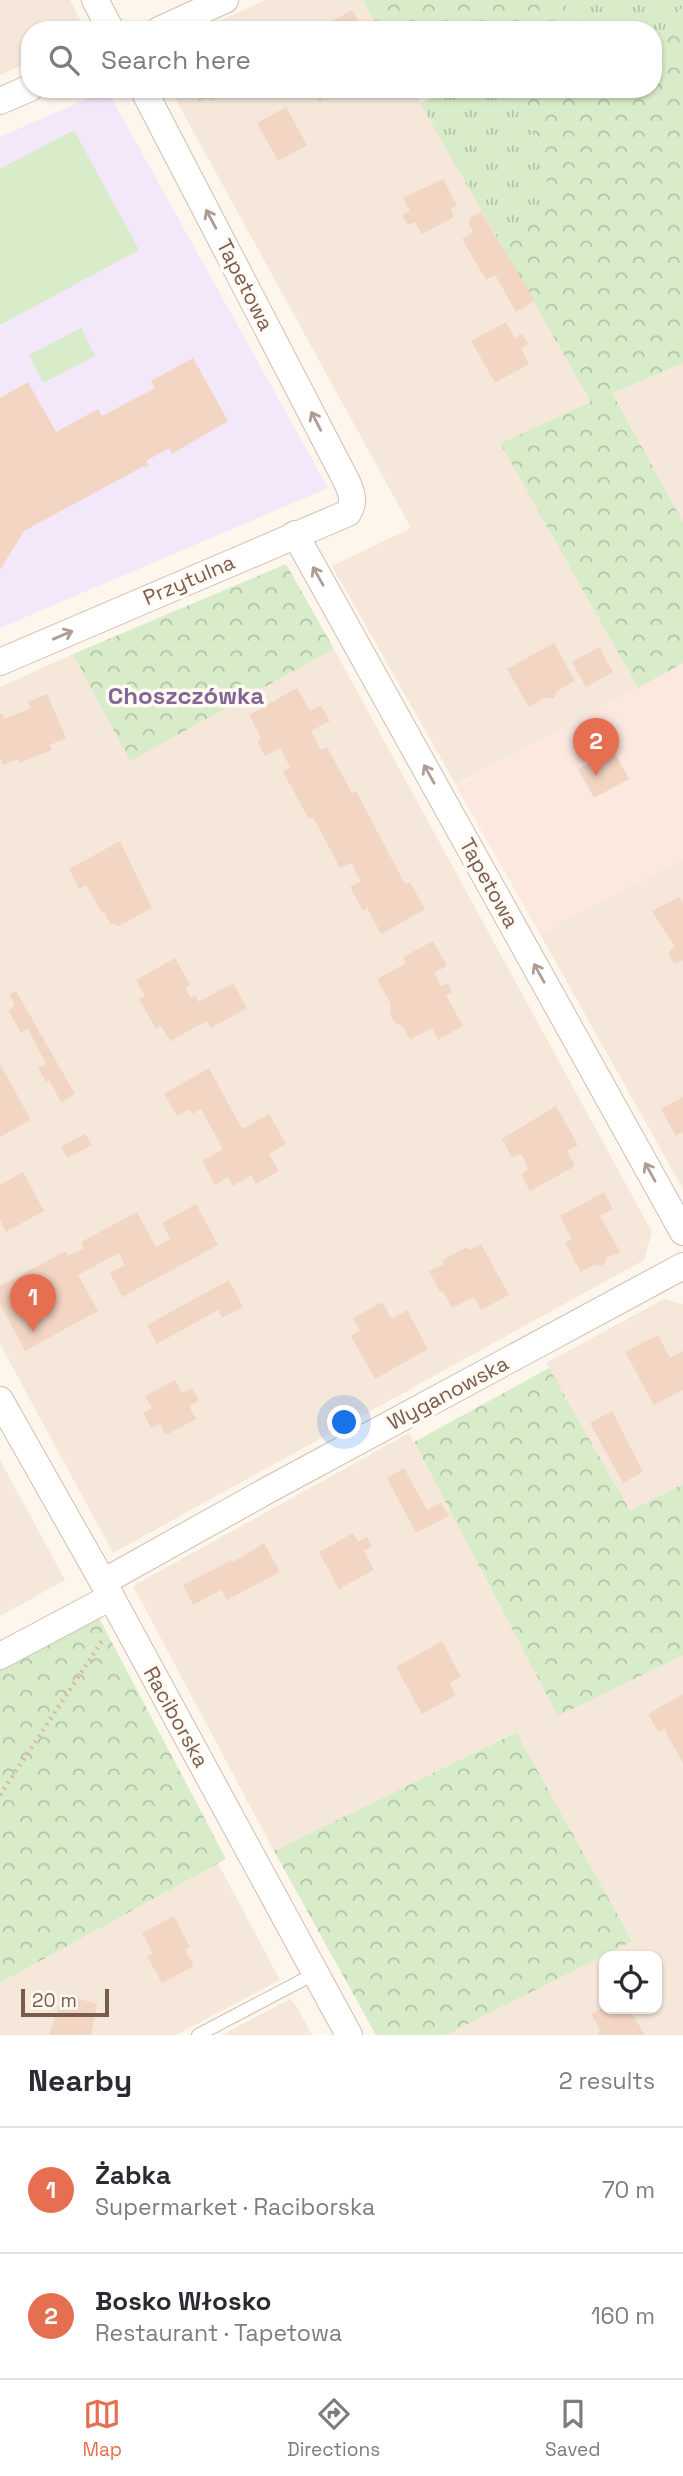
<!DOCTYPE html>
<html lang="en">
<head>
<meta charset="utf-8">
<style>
	:root { --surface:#fff; --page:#f7f7f7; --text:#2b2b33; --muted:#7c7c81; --line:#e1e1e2; --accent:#e76f51 }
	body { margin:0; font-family:"Space Grotesk",sans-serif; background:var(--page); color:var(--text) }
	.controls { position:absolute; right:21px; bottom:21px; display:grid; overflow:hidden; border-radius:14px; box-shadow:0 2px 5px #0004 }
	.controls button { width:63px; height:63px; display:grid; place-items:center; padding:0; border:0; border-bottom:2px solid var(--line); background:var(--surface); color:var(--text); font:35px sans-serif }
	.scale { position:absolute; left:21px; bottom:18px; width:88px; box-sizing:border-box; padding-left:7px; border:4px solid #7a5c4d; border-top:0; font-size:19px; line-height:24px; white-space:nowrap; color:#7a5c4d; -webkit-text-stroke:5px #fffaf3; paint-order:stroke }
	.you { position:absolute; left:345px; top:1423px; width:24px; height:24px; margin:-18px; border:5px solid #fff; border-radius:50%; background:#1a73e8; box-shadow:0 0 0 10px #1a73e833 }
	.badge { display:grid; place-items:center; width:46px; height:46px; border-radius:50%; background:var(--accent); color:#fff; font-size:23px; font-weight:700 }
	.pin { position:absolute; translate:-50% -58px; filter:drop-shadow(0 2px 4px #0008) }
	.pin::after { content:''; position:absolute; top:37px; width:24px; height:21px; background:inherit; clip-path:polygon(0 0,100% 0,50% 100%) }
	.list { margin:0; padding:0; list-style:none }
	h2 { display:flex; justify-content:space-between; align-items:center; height:91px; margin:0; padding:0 28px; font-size:30px }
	h2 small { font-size:23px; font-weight:400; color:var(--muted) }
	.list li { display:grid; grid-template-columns:46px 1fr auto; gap:21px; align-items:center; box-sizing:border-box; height:126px; padding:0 28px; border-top:2px solid var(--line) }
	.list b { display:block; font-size:26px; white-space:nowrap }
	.list p { margin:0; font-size:23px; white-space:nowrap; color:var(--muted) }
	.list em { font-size:23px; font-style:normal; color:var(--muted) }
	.icon { flex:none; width:38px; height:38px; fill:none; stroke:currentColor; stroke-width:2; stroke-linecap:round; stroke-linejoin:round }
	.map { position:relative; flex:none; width:683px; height:2035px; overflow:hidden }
	.search { position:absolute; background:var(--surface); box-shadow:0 2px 5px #0004; left:21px; right:21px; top:21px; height:77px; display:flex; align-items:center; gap:18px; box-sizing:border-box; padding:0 24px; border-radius:28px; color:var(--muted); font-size:26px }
	.sheet { height:343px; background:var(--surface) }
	nav { display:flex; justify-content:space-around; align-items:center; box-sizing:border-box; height:98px; border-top:2px solid var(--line); background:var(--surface); font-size:19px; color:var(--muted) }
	nav a { display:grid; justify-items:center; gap:4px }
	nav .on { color:var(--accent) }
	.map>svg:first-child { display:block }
	.residential { fill:#f5e8da; fill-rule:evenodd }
	.commercial { fill:#fde8e0 }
	.education { fill:#f3e8fa }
	.grass { fill:url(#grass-tufts) }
	.forest { fill:url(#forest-crowns) }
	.park { fill:#d8ecc9 }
	.building { fill:#f3d5c3 }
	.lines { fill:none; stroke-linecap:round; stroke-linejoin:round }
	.service-casing { stroke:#d1beb0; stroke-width:14 }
	.minor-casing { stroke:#d1beb0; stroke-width:28 }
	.path { stroke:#d9b8a5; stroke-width:4.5; stroke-dasharray:2 5; stroke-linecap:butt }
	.service { stroke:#fff; stroke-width:12 }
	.minor { stroke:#fff; stroke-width:26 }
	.oneway { stroke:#af9d94 }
	.labels { text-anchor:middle; stroke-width:7; stroke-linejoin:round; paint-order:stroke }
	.street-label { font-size:21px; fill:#7a5c4d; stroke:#fffaf3 }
	.quarter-label { font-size:24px; font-weight:bold; fill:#846695; stroke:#fffaf3 }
</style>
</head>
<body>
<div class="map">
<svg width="683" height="2035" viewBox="0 0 683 2035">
	<defs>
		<pattern id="grass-tufts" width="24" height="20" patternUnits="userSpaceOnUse" patternTransform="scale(1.75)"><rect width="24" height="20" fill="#d8ecc9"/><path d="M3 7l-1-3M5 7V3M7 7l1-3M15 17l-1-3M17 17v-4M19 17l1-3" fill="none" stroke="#b4c2a5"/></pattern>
		<pattern id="forest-crowns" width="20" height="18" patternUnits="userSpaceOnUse" patternTransform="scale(1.75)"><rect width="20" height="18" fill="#d8ecc9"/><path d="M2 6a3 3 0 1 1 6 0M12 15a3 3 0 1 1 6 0" fill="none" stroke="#b4c2a5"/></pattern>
	</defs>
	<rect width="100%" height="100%" fill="#fdf6ec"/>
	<!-- residential -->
	<g class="residential">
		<path d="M0,0H70L83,25V30H30V62L0,75Z"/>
		<path d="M266,0H363L379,30H199Z"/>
		<path d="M170,89H413L592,402L500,443L638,688L456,785L332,566L411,528Z"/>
		<path d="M683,363V522L612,393Z"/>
		<path d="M334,649L652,1232L644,1260L113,1553L0,1344V687L73,654L131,760Z"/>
		<path d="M683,858V1189L540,934Z"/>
		<path d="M664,1299L683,1304V1484L630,1511L546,1363Z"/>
		<path d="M409,1433L558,1715L683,1655V2035H446L632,1941L515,1732L274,1851L133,1586ZM604,1956H657V2009H604Z"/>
		<path d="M0,1460L65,1580L0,1616Z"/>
		<path d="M218,1863L280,1980L176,2035H0V1983Z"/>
		<path d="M290,1999L297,2007L312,2035H222Z"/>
	</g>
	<!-- commercial -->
	<path class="commercial" d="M683,663V858L540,934L456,786Z"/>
	<!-- education -->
	<path class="education" d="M107,90L328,488L0,628V137Z"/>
	<!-- grass -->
	<g class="grass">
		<path d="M559,0H683V6L653,47V30H593Z"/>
		<path d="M455,89H482L514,106L539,138L550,201L503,248L420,103Z"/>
	</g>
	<!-- forest -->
	<g class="forest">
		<path d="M363,0H559L593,30H379Z"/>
		<path d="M683,6V363L612,393L683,522V663L638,688L500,443L591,402L503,248L550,201L539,138L514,106L482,89H653V47Z"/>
		<path d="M286,564L334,649L130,761L73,654Z"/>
		<path d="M549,1368L630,1511L683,1484V1655L558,1716L414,1442Z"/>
		<path d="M99,1618L226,1859L0,1983V1670Z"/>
		<path d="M516,1732L632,1941L446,2035H376L274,1851Z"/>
	</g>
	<!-- park -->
	<g class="park">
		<path d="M74,130L139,250L0,325V169Z"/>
		<path d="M81,328L95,356L43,383L29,355Z"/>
	</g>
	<!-- building -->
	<g class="building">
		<path d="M352,10L364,30H333L329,23Z"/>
		<path d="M192,89H232L210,101L208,97L199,102Z"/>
		<path d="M312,89H347L337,95L335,91L319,101Z"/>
		<path d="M286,107L307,145L278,161L257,123Z"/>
		<path d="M443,179L457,206L451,209L454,217L422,234L415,222L408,225L402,215L410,211L403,198Z"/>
		<path d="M481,212L535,301L516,312L495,275L486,280L462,239L473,232L468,223L471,217Z"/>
		<path d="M506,322L515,338L522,334L528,344L521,348L529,364L495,383L471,341Z"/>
		<path d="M193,358L228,421L172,454L169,448L146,461L149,466L145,468L144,466L24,531L0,570V398L28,382L56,432L98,409L102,416L155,388L151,381Z"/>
		<path d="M554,643L575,681L557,691L554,699L546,697L529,707L507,669Z"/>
		<path d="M599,647L613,672L586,687L572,662Z"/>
		<path d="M297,688L310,711L321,705L330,721L311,731L321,750L327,747L352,793L356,791L405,884L410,882L425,909L381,934L367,908L363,911L350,887L361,881L351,863L340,868L313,817L309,819L283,772L290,767L280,748L265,756L257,741L261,738L249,715Z"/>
		<path d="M47,694L66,738L50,745L52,750L20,763L18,759L3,765L0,759V714L2,713L4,719L31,708L28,702Z"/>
		<path d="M613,750L629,779L594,798L578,769Z"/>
		<path d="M120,841L152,908L119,926L110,923L104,912L102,913L86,885L79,889L69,869Z"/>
		<path d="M679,897L683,904V960L677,963L673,962L669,954L670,950L675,947L652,911Z"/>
		<path d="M433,941L447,966L434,973L441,986L447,983L452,992L446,995L463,1026L438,1040L432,1028L410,1040L403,1027L395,1023L390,1014L391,1004L377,979L406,963L403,957Z"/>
		<path d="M175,958L190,985L185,987L191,998L195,995L199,1002L233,983L247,1008L211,1028L207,1021L170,1041L161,1026L156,1029L139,999L145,996L136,980Z"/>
		<path d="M16,991L75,1094L61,1102L49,1080L46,1082L38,1068L46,1064L28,1029L21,1033L8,1010L15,1006L9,995Z"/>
		<path d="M0,1064L31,1120L0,1137Z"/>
		<path d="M209,1068L242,1129L269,1114L286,1144L269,1154L279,1171L256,1184L251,1175L233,1186L228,1177L215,1185L202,1161L223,1149L201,1109L192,1114L189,1109L177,1116L164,1094Z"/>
		<path d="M683,1097V1132L676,1136L661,1109Z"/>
		<path d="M556,1106L578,1145L567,1151L575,1166L530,1191L521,1174L529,1169L521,1154L512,1158L502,1139Z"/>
		<path d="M85,1134L92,1145L67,1158L61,1147Z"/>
		<path d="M23,1172L44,1211L6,1232L0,1220V1185Z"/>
		<path d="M604,1192L613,1209L600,1216L620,1252L607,1258L605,1263L600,1266L594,1265L581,1272L565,1243L572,1239L560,1216Z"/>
		<path d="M196,1204L218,1245L122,1297L110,1273L125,1265L119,1253L78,1275L98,1311L25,1351L0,1304V1286L66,1251L68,1256L84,1248L81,1242L137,1212L156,1247L170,1239L162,1223Z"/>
		<path d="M481,1244L509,1295L481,1310L474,1297L452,1308L443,1291L440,1292L429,1271L444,1264L442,1260L467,1247L469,1250Z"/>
		<path d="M229,1280L243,1307L222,1318L218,1310L157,1344L147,1325Z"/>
		<path d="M382,1302L392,1319L407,1310L428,1349L375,1379L351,1336L360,1330L353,1318Z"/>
		<path d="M658,1335L670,1358L683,1351V1390L654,1405L625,1352Z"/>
		<path d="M175,1380L182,1393L192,1388L199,1400L189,1406L196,1419L166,1435L160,1424L151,1428L143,1413L152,1408L145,1396Z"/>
		<path d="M612,1411L643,1472L623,1483L590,1423Z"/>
		<path d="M404,1468L427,1510L441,1503L449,1516L416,1533L387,1478Z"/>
		<path d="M353,1533L358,1542L367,1537L372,1546L364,1551L374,1570L339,1589L319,1552Z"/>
		<path d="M264,1543L280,1572L227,1600L221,1590L193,1605L183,1585L232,1560L233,1562Z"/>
		<path d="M442,1641L461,1677L449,1683L456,1695L422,1714L396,1667Z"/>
		<path d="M683,1694V1763L664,1729L658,1732L648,1714Z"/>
		<path d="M174,1916L190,1947L185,1950L194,1966L162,1983L147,1956L153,1953L142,1933Z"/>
		<path d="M63,1994L97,2004L91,2035H49Z"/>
		<path d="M604,2007V2009H629L645,2035H598L600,2029L591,2014Z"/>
	</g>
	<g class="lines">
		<!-- service casing -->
		<g class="service-casing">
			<path id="service" d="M198,2035L316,1973"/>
		</g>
		<!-- minor casing -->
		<g class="minor-casing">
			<g id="minor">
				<path d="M95,0L111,30"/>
				<path d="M159,30L225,0"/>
				<path d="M0,101L30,88"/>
				<path d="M295,534L683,1232"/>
				<path d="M0,662L348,513C355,502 352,494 347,482L143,89"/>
				<path d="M0,1400L103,1582L349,2035"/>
				<path d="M103,1582L268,1490L683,1266"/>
				<path d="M0,1656L111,1597"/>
			</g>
		</g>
		<!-- path -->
		<path class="path" d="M0,1795L104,1638"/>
		<!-- service -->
		<use href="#service" class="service"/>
		<!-- minor -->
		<use href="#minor" class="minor"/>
	</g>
	<!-- one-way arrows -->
	<defs><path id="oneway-shaft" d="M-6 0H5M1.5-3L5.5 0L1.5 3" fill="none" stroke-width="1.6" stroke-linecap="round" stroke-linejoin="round" transform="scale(1.75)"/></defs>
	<g class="oneway">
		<use href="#oneway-shaft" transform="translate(211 219) rotate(-118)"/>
		<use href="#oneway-shaft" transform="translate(316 421) rotate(-117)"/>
		<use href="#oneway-shaft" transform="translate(318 576) rotate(-119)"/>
		<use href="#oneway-shaft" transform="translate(63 635) rotate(-23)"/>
		<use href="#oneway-shaft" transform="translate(429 774) rotate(-119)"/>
		<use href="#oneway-shaft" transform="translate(539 973) rotate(-119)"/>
		<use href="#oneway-shaft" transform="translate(650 1172) rotate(-119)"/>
	</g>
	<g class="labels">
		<!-- street labels -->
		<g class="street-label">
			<text transform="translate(245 285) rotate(63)" y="7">Tapetowa</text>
			<text transform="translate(189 580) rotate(-23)" y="7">Przytulna</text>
			<text transform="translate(489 883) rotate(61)" y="7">Tapetowa</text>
			<text transform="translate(448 1393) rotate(-28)" y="7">Wyganowska</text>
			<text transform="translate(176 1717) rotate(61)" y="7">Raciborska</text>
		</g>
		<!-- quarter labels -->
		<g class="quarter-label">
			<text x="186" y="704">Choszczówka</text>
		</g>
	</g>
</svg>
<div class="controls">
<button><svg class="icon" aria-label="locate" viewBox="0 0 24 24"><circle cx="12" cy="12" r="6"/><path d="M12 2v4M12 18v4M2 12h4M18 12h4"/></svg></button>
</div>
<div class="scale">20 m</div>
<div class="you"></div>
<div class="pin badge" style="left:33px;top:1332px">1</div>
<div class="pin badge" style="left:596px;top:776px">2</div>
<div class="search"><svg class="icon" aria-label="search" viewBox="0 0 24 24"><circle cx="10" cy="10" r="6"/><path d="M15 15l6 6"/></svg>Search here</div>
</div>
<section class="sheet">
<h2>Nearby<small>2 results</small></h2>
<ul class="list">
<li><span class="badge">1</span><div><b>Żabka</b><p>Supermarket · Raciborska</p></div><em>70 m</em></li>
<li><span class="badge">2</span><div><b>Bosko Włosko</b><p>Restaurant · Tapetowa</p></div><em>160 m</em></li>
</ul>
</section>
<nav>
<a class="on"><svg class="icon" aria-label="map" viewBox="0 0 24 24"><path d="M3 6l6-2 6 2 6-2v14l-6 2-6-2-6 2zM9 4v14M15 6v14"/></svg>Map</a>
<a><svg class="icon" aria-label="directions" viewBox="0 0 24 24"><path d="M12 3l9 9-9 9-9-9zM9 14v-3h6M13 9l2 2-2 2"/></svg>Directions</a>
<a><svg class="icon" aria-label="saved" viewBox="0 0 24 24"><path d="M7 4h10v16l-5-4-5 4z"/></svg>Saved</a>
</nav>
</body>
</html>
